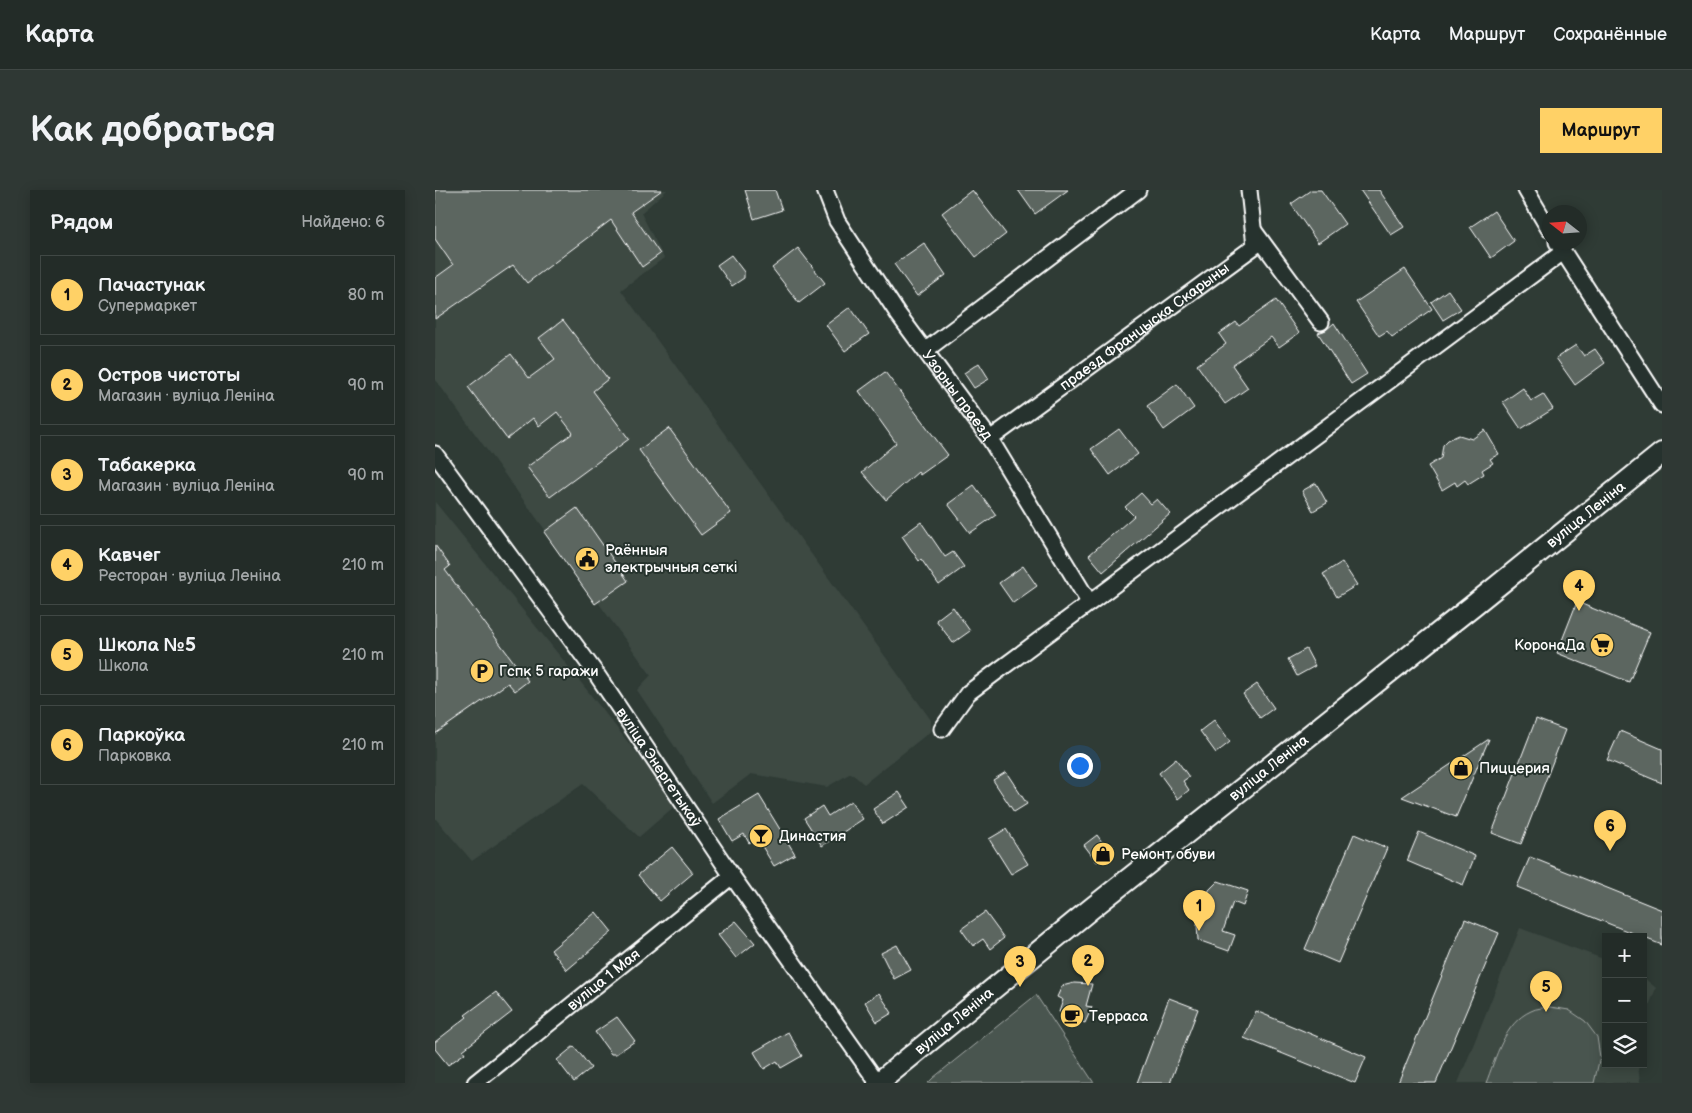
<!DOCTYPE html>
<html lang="ru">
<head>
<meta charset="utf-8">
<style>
	:root { --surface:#232c28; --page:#2f3834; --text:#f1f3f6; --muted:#a3a7a8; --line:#404845; --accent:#ffd166 }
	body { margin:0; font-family:"Balsamiq Sans",sans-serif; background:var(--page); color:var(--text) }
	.controls { position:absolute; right:15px; bottom:15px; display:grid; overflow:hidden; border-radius:0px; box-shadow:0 2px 12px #0003 }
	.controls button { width:45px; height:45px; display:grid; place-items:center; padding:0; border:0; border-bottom:1px solid var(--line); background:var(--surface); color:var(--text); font:25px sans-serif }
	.compass { position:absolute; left:1107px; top:15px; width:45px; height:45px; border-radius:50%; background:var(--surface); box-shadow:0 2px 12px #0003; rotate:287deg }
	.you { position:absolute; left:644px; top:575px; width:18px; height:18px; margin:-12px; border:4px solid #fff; border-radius:50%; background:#1a73e8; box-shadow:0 0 0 8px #1a73e833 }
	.badge { display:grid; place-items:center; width:32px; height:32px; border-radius:50%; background:var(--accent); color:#111; font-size:16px; font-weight:700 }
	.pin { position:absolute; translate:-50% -41px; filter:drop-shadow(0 1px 2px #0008) }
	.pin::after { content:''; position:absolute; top:26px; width:18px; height:15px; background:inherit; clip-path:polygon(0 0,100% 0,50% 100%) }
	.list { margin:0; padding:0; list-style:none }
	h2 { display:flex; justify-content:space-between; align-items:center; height:65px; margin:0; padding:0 20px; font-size:21px }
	h2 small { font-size:16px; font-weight:400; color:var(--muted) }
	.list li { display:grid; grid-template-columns:32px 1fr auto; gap:15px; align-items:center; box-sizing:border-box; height:80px; margin:0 10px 10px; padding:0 10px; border:1px solid var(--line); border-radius:0px }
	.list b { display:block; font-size:19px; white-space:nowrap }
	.list p { margin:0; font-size:16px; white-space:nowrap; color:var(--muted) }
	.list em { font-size:16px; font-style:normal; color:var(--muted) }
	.icon { flex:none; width:28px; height:28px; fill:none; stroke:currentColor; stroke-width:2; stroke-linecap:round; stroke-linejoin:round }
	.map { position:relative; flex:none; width:1227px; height:893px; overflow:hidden; border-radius:0px }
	header { display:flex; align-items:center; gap:30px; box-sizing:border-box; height:70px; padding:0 25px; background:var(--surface); border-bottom:1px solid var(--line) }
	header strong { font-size:24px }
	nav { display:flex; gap:28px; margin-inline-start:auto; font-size:18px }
	.intro { display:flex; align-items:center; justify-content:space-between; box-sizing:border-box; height:120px; padding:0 30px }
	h1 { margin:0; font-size:35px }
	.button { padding:12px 22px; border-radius:0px; background:var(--accent); color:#111; font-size:18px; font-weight:700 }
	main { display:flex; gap:30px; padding:0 30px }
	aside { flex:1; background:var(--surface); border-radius:0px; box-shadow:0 2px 12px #0003 }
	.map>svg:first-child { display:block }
	.built { fill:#3c4842 }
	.green { fill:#4a544f; stroke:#a4aaa7 }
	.building { fill:#5b6661; stroke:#fff }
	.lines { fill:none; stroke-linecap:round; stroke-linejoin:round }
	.street-casing { stroke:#fff; stroke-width:19 }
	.secondary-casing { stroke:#fff; stroke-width:24 }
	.street { stroke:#26332d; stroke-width:15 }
	.secondary { stroke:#26332d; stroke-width:20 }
	.labels { text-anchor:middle; stroke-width:4; stroke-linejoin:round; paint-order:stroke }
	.street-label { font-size:15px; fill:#fff; stroke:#26332d }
	.poi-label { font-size:15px; fill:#fff; stroke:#26332d; text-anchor:start }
</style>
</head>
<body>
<header>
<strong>Карта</strong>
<nav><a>Карта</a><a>Маршрут</a><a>Сохранённые</a></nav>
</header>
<div class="intro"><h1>Как добраться</h1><a class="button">Маршрут</a></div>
<main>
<aside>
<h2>Рядом<small>Найдено: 6</small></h2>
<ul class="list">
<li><span class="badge">1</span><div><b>Пачастунак</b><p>Супермаркет</p></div><em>80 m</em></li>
<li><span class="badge">2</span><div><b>Остров чистоты</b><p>Магазин · вуліца Леніна</p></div><em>90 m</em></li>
<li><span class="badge">3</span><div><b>Табакерка</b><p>Магазин · вуліца Леніна</p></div><em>90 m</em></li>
<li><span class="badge">4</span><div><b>Кавчег</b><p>Ресторан · вуліца Леніна</p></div><em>210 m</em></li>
<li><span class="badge">5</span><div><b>Школа №5</b><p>Школа</p></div><em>210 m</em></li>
<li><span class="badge">6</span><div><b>Паркоўка</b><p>Парковка</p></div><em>210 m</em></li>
</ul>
</aside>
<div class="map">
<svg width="1227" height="893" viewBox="0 0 1227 893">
	<rect width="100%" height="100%" fill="#2f3b35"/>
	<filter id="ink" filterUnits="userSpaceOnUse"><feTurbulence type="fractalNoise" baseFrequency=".02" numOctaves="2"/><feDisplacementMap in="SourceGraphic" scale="10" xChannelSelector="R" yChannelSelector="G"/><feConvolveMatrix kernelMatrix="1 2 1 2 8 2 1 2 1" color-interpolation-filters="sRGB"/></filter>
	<g filter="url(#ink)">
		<!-- built -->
		<g class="built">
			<path d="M0,0H232L206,23L229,68L186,100L496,530V541L429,594L416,583L392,597L316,584L277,613L202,500L216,485L0,189Z"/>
			<path d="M0,312L129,471L242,614L204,647L148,594L37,671L0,628Z"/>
			<path d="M1085,738L1171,770V874H1203L1205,893H1023Z"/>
			<path d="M1208,787L1221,798L1208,832Z"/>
		</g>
		<!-- green -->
		<g class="green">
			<path d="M601,805L659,893H493L498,888Z"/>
			<path d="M1115,817L1134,820L1150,831L1162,847L1165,867L1159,893H1051C1061,868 1069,833 1096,821C1101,818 1109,818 1115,817Z"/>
		</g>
		<!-- building -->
		<g class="building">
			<path d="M0,0H227L196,22L225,64L207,77L176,30L92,93L78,75L0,129V88L18,75L0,49Z"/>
			<path d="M310,0H340L347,20L319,29Z"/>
			<path d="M537,0L571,44L541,67L507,23Z"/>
			<path d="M583,0H633L600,24Z"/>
			<path d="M876,0H886L910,34L883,53L856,14Z"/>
			<path d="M925,0H944L969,37L956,45Z"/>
			<path d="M1059,21L1079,51L1056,68L1035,37Z"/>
			<path d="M489,53L511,85L482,106L459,74Z"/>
			<path d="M363,58L390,93L364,113L337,78Z"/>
			<path d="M296,65L309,82V88L297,96L282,75Z"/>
			<path d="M970,79L997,119L957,147L952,141L944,146L921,112Z"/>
			<path d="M1013,100L1026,119L1008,130L996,112Z"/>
			<path d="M841,110L864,143L844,157L836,147L797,175L813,198L790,214L762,175L791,154L784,144L801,132L804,136Z"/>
			<path d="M415,117L434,144L410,161L391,135Z"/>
			<path d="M128,130L173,189L158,201L194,249L115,307L92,277L138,243L122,222L104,236L98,228L72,249L33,197L76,164L94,188L120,169L104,148Z"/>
			<path d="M899,133L932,184L916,194L883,143L891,140Z"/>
			<path d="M1141,155L1149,166L1160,159L1170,173L1140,195L1121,168Z"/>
			<path d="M544,173L554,189L539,198L529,183Z"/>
			<path d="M450,182L513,265L485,285L483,282L451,310L427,282L461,253L424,201Z"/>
			<path d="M742,194L759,218L729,240L712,216Z"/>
			<path d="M1088,198L1096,211L1108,204L1118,219L1086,239L1068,212Z"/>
			<path d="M234,238L296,323L266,345L204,260Z"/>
			<path d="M684,239L703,264L675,285L656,259Z"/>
			<path d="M1050,240L1064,264L1055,269L1058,273L1047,280L1049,284L1033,294L1030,290L1022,296L1020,292L1007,300L993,276L1006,268L1008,255L1013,250L1024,245L1037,249Z"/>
			<path d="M881,293L892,313L878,321L867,301Z"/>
			<path d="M539,295L561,325L535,343L513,314Z"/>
			<path d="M706,303L716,314L722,309L735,324L668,382L654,365L699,326L690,317Z"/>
			<path d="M142,318L193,391L160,414L109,342Z"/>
			<path d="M486,332L510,367L518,362L529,377L504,395L486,369L484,371L467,346Z"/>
			<path d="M0,355L15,376L10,380L93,491L80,501L73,493L0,544Z"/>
			<path d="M907,372L922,395L902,407L888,384Z"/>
			<path d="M588,376L602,396L578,413L564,393Z"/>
			<path d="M1142,412L1215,442L1194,492L1122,463Z"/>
			<path d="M518,417L535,441L518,453L501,430Z"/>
			<path d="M871,459L880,476L862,486L853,469Z"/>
			<path d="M822,494L839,518L825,528L808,504Z"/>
			<path d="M1101,529L1130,540L1086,654L1057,643Z"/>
			<path d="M779,530L795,552L781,563L765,541Z"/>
			<path d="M1185,541L1227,559V593L1172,570Z"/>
			<path d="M1054,549L1021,627L967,607Z"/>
			<path d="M741,569L754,587L748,591L754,600L743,609L724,583Z"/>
			<path d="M571,582L592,614L579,622L558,590Z"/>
			<path d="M464,602L474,617L448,634L438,619Z"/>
			<path d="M324,605L360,664L339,676L322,648L314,653L309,644L297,651L284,629Z"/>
			<path d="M416,611L428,629L387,656L369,628L387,616L393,626Z"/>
			<path d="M571,639L593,674L576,684L554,649Z"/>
			<path d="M984,642L1040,666L1028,695L972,671Z"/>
			<path d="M919,644L952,658L903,773L870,759Z"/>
			<path d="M662,645L675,663L662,672L649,655Z"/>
			<path d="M237,657L258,683L225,711L203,685Z"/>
			<path d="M1095,667L1227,720V755L1082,697Z"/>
			<path d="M783,691L813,701L808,716L798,712L788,741L800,745L794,761L763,750L762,735L774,700Z"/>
			<path d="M161,722L177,742L132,780L116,760Z"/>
			<path d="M550,722L569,748L555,759L548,749L538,756L526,739Z"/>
			<path d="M1030,729L1064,743L1001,893H963Z"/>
			<path d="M301,731L320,753L301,768L283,745Z"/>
			<path d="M462,755L476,780L459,789L446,763Z"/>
			<path d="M639,793L657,794L651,816L657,817L650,833L624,822L628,810L622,807L627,796Z"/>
			<path d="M61,802L77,822L28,860L30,863L13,875L0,859V852L32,827L30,825Z"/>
			<path d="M444,803L457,823L442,832L430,812Z"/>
			<path d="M734,808L763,819L735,893H702Z"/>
			<path d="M821,821L931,867L920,893L809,848Z"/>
			<path d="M182,827L200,851L181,864H176L160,842Z"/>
			<path d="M353,842L367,866L346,878L342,871L329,879L319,862Z"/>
			<path d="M139,856L156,878L139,892L122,870Z"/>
		</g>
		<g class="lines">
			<!-- street casing -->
			<g class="street-casing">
				<g id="street">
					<path id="s1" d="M390,0L402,31L463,124L555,249L654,412"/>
					<path d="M1091,0L1114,39"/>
					<path d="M819,41L886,132"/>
					<path d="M1122,52L1227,215"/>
					<path d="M491,160L703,0"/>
					<path id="s2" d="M555,249L820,56L814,0"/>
					<path id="s3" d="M0,264L160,482L297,686L443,893"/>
					<path d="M507,539L533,503L1128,62"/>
					<path id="s4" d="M40,893L297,686"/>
				</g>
			</g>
			<!-- secondary casing -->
			<g class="secondary-casing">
				<g id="secondary">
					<path id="s5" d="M443,893L657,718L1040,414L1227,263"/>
				</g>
			</g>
			<!-- street -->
			<use href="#street" class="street"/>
			<!-- secondary -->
			<use href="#secondary" class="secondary"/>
		</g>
	</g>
	<!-- icons -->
	<defs>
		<g id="civic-disc" transform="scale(1.25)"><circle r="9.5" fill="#ffd166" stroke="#26332d"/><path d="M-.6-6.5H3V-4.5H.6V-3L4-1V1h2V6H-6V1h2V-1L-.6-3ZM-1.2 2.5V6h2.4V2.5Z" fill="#111"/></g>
		<g id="supermarket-disc" transform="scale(1.25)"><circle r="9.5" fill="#ffd166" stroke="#26332d"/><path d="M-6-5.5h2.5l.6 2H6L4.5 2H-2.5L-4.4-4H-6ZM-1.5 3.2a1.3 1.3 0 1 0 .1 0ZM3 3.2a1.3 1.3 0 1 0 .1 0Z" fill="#111"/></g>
		<g id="parking-disc" transform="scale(1.25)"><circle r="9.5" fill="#ffd166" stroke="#26332d"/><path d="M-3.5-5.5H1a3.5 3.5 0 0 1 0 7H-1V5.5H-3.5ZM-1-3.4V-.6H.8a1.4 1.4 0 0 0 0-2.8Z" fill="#111"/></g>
		<g id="shop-disc" transform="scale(1.25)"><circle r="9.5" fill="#ffd166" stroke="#26332d"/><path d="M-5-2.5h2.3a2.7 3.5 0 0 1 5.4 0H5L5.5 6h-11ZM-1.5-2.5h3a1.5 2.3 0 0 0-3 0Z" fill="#111"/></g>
		<g id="bar-disc" transform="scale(1.25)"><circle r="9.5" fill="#ffd166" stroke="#26332d"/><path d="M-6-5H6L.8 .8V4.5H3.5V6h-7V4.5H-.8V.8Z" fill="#111"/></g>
		<g id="cafe-disc" transform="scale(1.25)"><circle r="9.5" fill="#ffd166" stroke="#26332d"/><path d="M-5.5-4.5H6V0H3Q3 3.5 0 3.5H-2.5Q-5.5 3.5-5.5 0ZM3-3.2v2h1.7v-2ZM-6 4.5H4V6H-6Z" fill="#111"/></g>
	</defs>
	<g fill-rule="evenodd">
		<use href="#civic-disc" x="152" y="369"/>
		<use href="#supermarket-disc" x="1167" y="455"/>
		<use href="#parking-disc" x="47" y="481"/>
		<use href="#shop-disc" x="1026" y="578"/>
		<use href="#bar-disc" x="326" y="646"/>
		<use href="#shop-disc" x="668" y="664"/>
		<use href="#cafe-disc" x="637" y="826"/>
	</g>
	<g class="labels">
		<!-- street labels -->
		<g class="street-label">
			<text dy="5" stroke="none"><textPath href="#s2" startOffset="191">праезд Францыска Скарыны</textPath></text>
			<text dy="5" stroke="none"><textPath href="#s1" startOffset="245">Узорны праезд</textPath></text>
			<text dy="5" stroke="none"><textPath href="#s5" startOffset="908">вуліца Леніна</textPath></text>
			<text dy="5" stroke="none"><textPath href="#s3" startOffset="385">вуліца Энергетыкаў</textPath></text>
			<text dy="5" stroke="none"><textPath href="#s5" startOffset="502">вуліца Леніна</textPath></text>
			<text dy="5" stroke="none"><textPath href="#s4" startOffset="165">вуліца 1 Мая</textPath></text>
			<text dy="5" stroke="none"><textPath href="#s5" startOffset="98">вуліца Леніна</textPath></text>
		</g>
		<!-- poi labels -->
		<g class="poi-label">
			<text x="170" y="365">Раённыя<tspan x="170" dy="17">электрычныя сеткі</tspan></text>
			<text x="1150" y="460" text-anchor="end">КоронаДа</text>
			<text x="64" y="486">Гспк 5 гаражи</text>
			<text x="1044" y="583">Пиццерия</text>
			<text x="344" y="651">Династия</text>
			<text x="686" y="669">Ремонт обуви</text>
			<text x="654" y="831">Терраса</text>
		</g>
	</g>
</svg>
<div class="controls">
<button>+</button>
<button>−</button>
<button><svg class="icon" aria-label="layers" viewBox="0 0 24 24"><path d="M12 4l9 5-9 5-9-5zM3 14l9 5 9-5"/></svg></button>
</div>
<svg class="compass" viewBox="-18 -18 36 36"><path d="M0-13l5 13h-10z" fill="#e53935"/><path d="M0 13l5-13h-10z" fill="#a3a7a8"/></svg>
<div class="you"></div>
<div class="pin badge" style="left:764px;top:741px">1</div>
<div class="pin badge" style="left:653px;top:796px">2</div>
<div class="pin badge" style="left:585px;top:797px">3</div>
<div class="pin badge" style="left:1144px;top:421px">4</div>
<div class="pin badge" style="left:1111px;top:822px">5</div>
<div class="pin badge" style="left:1175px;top:661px">6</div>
</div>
</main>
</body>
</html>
